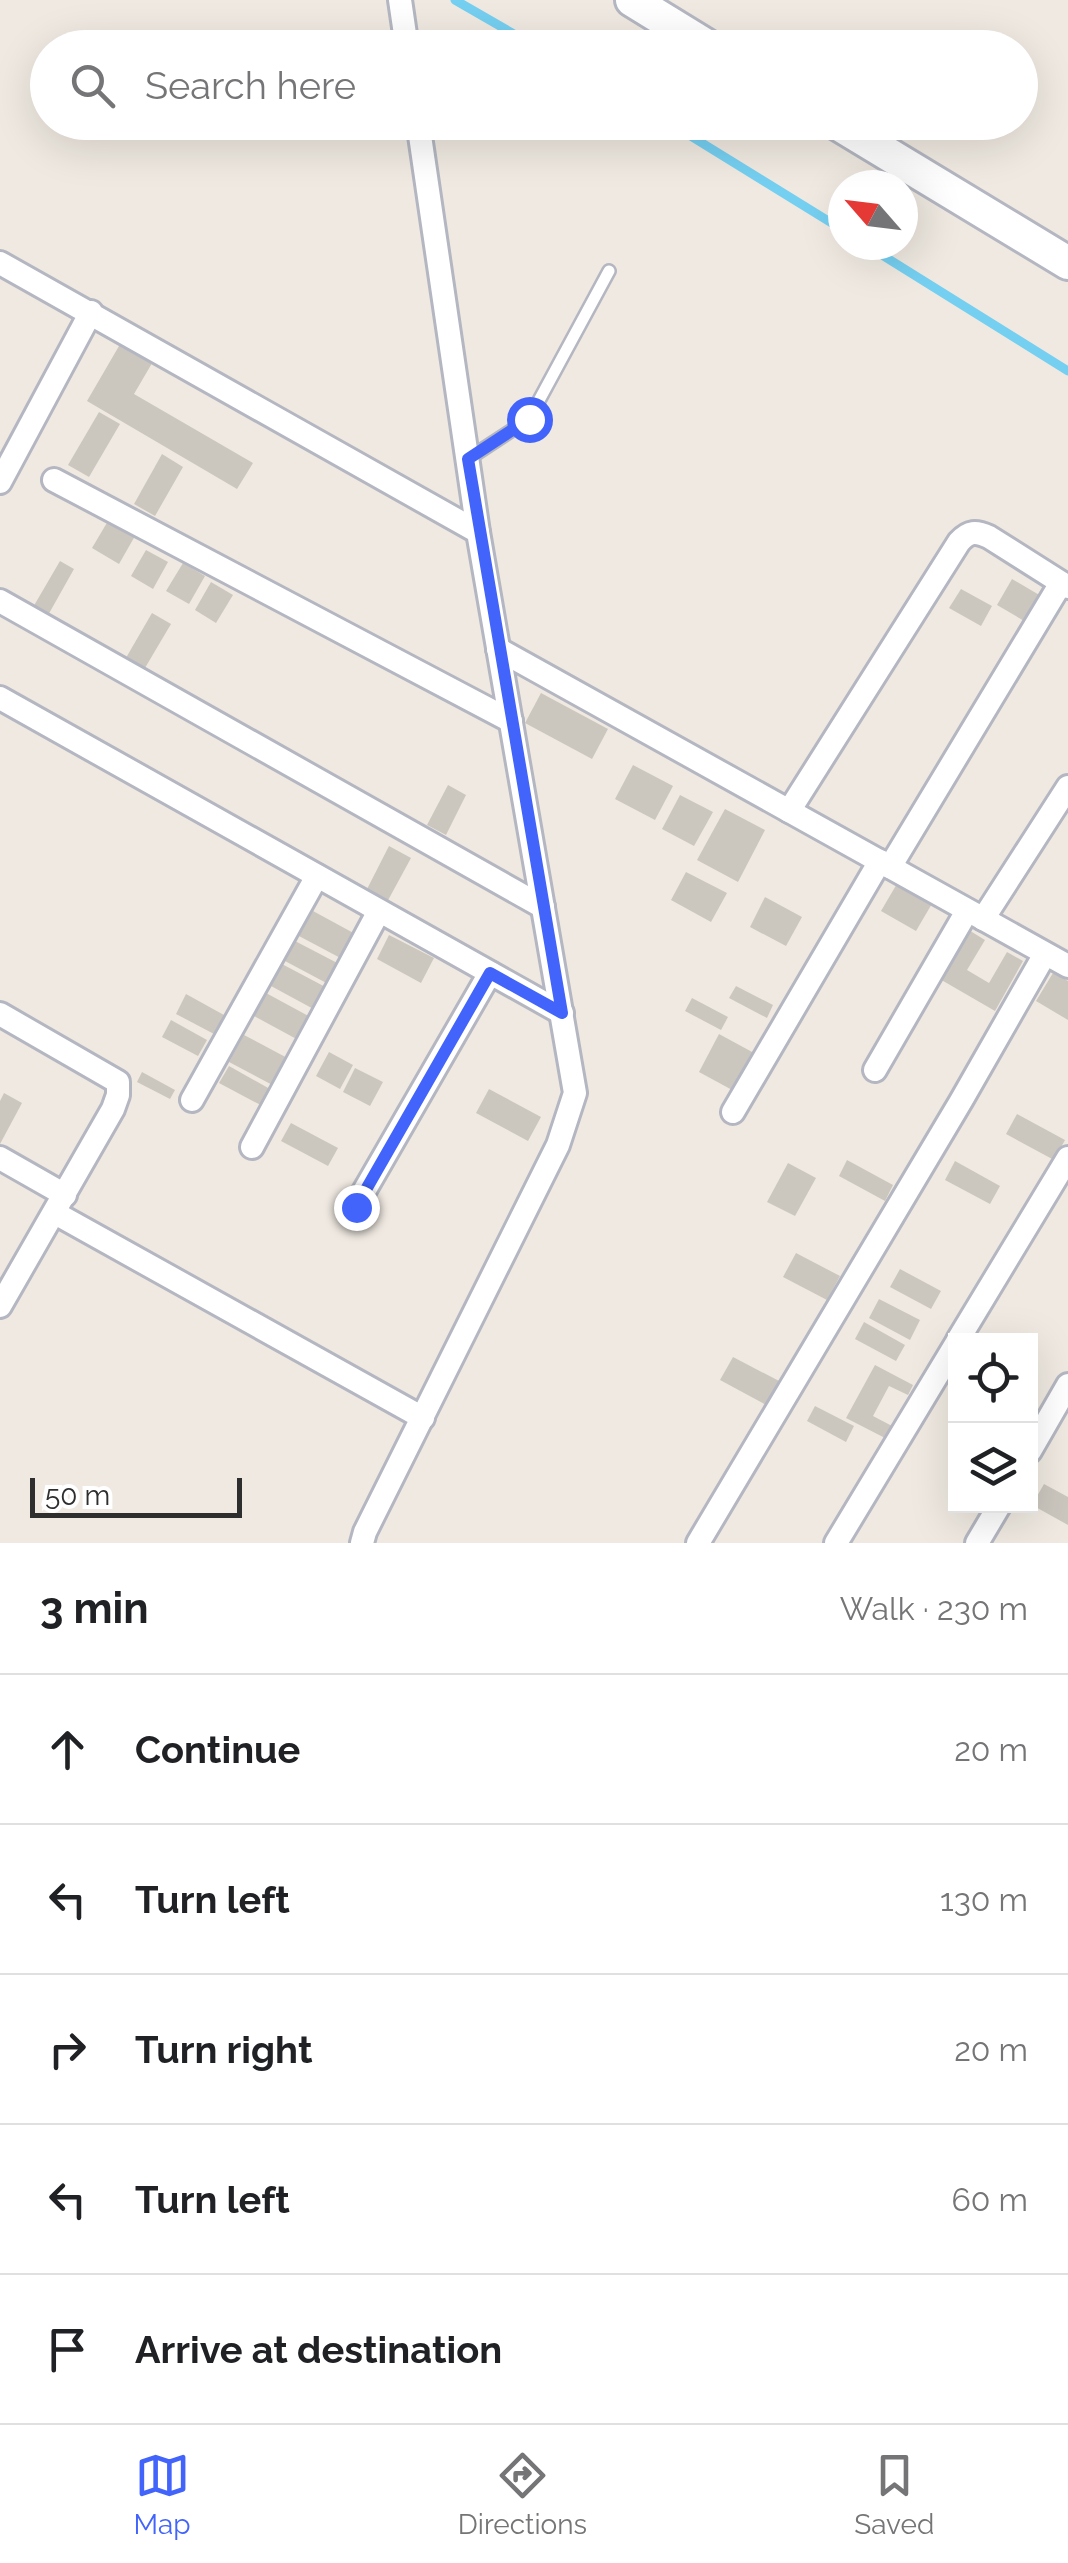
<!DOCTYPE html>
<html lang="en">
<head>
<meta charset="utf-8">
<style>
	:root { --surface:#fff; --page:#f2f2f2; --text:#202124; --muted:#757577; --line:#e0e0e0; --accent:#4264fb }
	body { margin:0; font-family:Raleway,sans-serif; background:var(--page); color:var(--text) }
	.controls { position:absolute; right:30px; bottom:30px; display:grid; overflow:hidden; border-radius:0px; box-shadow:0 10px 40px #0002 }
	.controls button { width:90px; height:90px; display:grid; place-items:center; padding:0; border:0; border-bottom:2px solid var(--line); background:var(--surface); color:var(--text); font:50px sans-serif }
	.compass { position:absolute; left:828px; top:170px; width:90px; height:90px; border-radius:50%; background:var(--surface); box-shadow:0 10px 40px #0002; rotate:298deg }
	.scale { position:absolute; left:30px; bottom:25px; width:212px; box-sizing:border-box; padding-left:10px; border:5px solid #2e2e2e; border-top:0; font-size:28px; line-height:35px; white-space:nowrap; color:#2e2e2e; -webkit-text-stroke:8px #fff; paint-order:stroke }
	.stop { position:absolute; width:30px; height:30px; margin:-22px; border:8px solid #4264fb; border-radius:50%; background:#fff }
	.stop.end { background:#4264fb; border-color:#fff; box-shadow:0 2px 10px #0008 }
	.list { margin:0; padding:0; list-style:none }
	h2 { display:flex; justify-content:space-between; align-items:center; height:130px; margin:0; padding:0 40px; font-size:42px }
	h2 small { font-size:32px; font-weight:400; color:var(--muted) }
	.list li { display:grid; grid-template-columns:65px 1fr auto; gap:30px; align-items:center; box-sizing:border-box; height:150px; padding:0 40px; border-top:2px solid var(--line) }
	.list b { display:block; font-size:38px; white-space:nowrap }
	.list em { font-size:32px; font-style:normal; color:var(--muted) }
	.icon { flex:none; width:55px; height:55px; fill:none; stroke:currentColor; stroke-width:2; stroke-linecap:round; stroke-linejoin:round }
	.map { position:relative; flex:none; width:1068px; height:1543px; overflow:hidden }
	.search { position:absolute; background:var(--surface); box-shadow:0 10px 40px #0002; left:30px; right:30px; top:30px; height:110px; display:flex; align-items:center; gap:25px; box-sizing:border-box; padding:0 35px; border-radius:55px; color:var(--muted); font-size:38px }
	.sheet { height:880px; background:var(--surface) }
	nav { display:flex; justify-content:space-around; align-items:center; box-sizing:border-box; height:140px; border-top:2px solid var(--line); background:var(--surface); font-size:28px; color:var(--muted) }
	nav a { display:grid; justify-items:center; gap:5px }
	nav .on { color:var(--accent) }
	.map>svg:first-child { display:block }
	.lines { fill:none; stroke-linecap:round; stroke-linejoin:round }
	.stream { stroke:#75cff0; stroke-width:9 }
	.building { fill:#cbc7bf }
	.lane-casing { stroke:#b4b7c1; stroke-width:16 }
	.street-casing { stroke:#b4b7c1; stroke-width:28 }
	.secondary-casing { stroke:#b4b7c1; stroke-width:38 }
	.lane { stroke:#fff; stroke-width:11 }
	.street { stroke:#fff; stroke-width:22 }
	.secondary { stroke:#fff; stroke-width:32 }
	.route { stroke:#4264fb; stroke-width:12 }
</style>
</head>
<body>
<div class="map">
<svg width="1068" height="1543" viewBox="0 0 1068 1543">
	<rect width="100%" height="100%" fill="#efe9e1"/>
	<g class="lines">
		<!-- stream -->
		<g class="stream">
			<path d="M455,0L538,48"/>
			<path d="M668,122L843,230"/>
			<path d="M866,245L1068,371"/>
		</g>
	</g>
	<!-- building -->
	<g class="building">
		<path d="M126,334L158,353L134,394L253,463L237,489L87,401Z"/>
		<path d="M99,412L120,424L89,477L68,465Z"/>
		<path d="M162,454L183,467L155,516L134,504Z"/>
		<path d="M108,521L135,536L119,564L92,548Z"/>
		<path d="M146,550L168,562L153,589L131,576Z"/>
		<path d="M60,561L74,569L47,617L32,609Z"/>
		<path d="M183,563L205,576L189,604L166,591Z"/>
		<path d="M1012,579L1041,596L1026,622L997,605Z"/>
		<path d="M211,582L233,595L216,623L195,610Z"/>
		<path d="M961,589L992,606L981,626L949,608Z"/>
		<path d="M152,613L171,624L142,673L123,663Z"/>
		<path d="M541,693L608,729L592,759L525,723Z"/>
		<path d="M633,765L673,786L655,820L615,799Z"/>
		<path d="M448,785L466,795L446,835L427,825Z"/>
		<path d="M680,795L713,812L694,846L662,829Z"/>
		<path d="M725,809L765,830L738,882L697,860Z"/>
		<path d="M389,846L411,858L386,904L365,893Z"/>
		<path d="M686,872L727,893L711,922L671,900Z"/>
		<path d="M898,882L933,902L916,931L881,911Z"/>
		<path d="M765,897L802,917L786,946L750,927Z"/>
		<path d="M313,911L359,936L346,961L299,936Z"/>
		<path d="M967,929L985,940L967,970L989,983L1007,952L1023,961L995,1011L938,978Z"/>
		<path d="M389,935L434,958L421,983L377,959Z"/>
		<path d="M295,941L343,966L332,986L285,961Z"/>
		<path d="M282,964L331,990L319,1012L271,986Z"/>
		<path d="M1053,973L1068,981V1020L1036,1001Z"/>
		<path d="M736,986L773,1005L767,1018L729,998Z"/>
		<path d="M266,993L314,1019L302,1042L254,1016Z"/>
		<path d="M186,994L224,1015L214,1034L176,1014Z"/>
		<path d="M692,998L728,1017L721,1030L685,1011Z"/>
		<path d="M171,1020L207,1040L198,1056L162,1037Z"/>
		<path d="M719,1034L754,1053L734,1091L699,1072Z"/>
		<path d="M244,1035L293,1061L278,1088L229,1062Z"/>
		<path d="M329,1052L353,1065L340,1089L316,1076Z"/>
		<path d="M229,1066L277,1093L268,1109L219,1083Z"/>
		<path d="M355,1068L383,1082L370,1106L343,1092Z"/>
		<path d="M142,1072L175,1090L170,1099L137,1082Z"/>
		<path d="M489,1089L541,1117L528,1141L476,1113Z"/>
		<path d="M4,1093L22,1103L0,1144V1101Z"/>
		<path d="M1017,1114L1065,1140L1054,1160L1006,1134Z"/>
		<path d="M291,1123L338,1148L328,1166L281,1141Z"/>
		<path d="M847,1160L893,1185L885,1201L839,1176Z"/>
		<path d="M955,1161L1000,1186L990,1204L945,1180Z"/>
		<path d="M788,1163L816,1178L795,1216L767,1202Z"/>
		<path d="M796,1253L840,1276L827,1300L783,1277Z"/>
		<path d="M900,1269L941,1291L931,1309L890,1287Z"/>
		<path d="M879,1299L920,1320L910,1340L869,1318Z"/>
		<path d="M864,1322L905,1345L896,1361L855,1339Z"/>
		<path d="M733,1357L781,1382L768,1406L720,1380Z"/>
		<path d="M875,1365L913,1385L908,1395L889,1386L873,1416L892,1426L885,1438L846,1418Z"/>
		<path d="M815,1406L854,1426L846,1442L807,1421Z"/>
		<path d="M1044,1484L1068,1497V1525L1032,1505Z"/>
	</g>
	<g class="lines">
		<!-- lane casing -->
		<g class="lane-casing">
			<path id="lane" d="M468,459L529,419L609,271"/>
		</g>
		<!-- street casing -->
		<g class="street-casing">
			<g id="street">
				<path d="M400,0L407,48"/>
				<path d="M418,122L478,532"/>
				<path d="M0,263L478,532L575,1093L558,1145L365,1532L362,1543"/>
				<path d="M54,480L511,721"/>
				<path d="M0,482L91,312"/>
				<path d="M0,601L543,907"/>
				<path d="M498,649L1068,966"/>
				<path d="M0,698L562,1013"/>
				<path d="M789,811L959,542C969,531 976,531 989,537L1068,587"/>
				<path d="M890,867L1061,583"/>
				<path d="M983,919L1068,787"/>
				<path d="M0,1014L118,1082V1095L113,1109L0,1306"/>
				<path d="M875,1070L967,911"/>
				<path d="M192,1100L317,876"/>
				<path d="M733,1112L880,861"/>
				<path d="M252,1147L379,911"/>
				<path d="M0,1158L65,1195"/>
				<path d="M355,1207L490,973"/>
				<path d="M55,1213L423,1418"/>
				<path d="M958,1340L1068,1158"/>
				<path d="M1030,1451L1068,1385"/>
				<path d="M698,1543L961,1101L1045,954"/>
				<path d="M836,1543L956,1344"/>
				<path d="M977,1543L999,1506"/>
			</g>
		</g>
		<!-- secondary casing -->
		<g class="secondary-casing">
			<g id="secondary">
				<path d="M632,0L710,48"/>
				<path d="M835,122L1068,263"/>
			</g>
		</g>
		<!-- lane -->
		<use href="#lane" class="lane"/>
		<!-- street -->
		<use href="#street" class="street"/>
		<!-- secondary -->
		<use href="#secondary" class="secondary"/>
	</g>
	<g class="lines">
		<!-- route -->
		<path class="route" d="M356,1207L490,973L562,1013L468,459L529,419"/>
	</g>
</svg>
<div class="controls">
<button><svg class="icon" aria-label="locate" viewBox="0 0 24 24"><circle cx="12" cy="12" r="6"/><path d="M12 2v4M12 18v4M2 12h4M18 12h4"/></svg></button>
<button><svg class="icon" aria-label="layers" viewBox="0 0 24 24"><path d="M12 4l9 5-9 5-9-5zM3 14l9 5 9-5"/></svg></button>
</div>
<svg class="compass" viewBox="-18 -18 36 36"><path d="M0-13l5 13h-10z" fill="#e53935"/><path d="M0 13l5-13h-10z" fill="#757577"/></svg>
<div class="scale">50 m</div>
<div class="stop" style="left:529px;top:419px"></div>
<div class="stop end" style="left:356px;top:1207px"></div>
<div class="search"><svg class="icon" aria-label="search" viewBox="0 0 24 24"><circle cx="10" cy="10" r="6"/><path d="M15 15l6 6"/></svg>Search here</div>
</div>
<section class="sheet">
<h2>3 min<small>Walk · 230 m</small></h2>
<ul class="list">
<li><svg class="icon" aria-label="ahead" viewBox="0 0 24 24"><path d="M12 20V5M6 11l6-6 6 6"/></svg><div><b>Continue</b></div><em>20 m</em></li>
<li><svg class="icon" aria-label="left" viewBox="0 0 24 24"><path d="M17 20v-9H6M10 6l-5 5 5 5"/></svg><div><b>Turn left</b></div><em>130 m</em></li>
<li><svg class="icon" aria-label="right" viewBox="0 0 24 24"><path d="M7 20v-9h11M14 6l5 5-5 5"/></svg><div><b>Turn right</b></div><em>20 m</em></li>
<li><svg class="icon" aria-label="left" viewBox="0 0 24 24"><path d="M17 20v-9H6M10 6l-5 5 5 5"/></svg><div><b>Turn left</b></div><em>60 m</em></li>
<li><svg class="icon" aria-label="arrive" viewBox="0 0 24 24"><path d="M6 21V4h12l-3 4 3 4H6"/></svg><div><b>Arrive at destination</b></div></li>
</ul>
</section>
<nav>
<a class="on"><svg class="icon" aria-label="map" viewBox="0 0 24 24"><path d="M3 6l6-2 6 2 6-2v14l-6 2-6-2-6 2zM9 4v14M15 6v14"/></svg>Map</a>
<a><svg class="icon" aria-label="directions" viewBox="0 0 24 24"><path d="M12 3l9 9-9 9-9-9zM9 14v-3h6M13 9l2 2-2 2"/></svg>Directions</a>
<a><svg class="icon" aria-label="saved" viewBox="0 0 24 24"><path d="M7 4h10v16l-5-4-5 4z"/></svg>Saved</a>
</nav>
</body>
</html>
